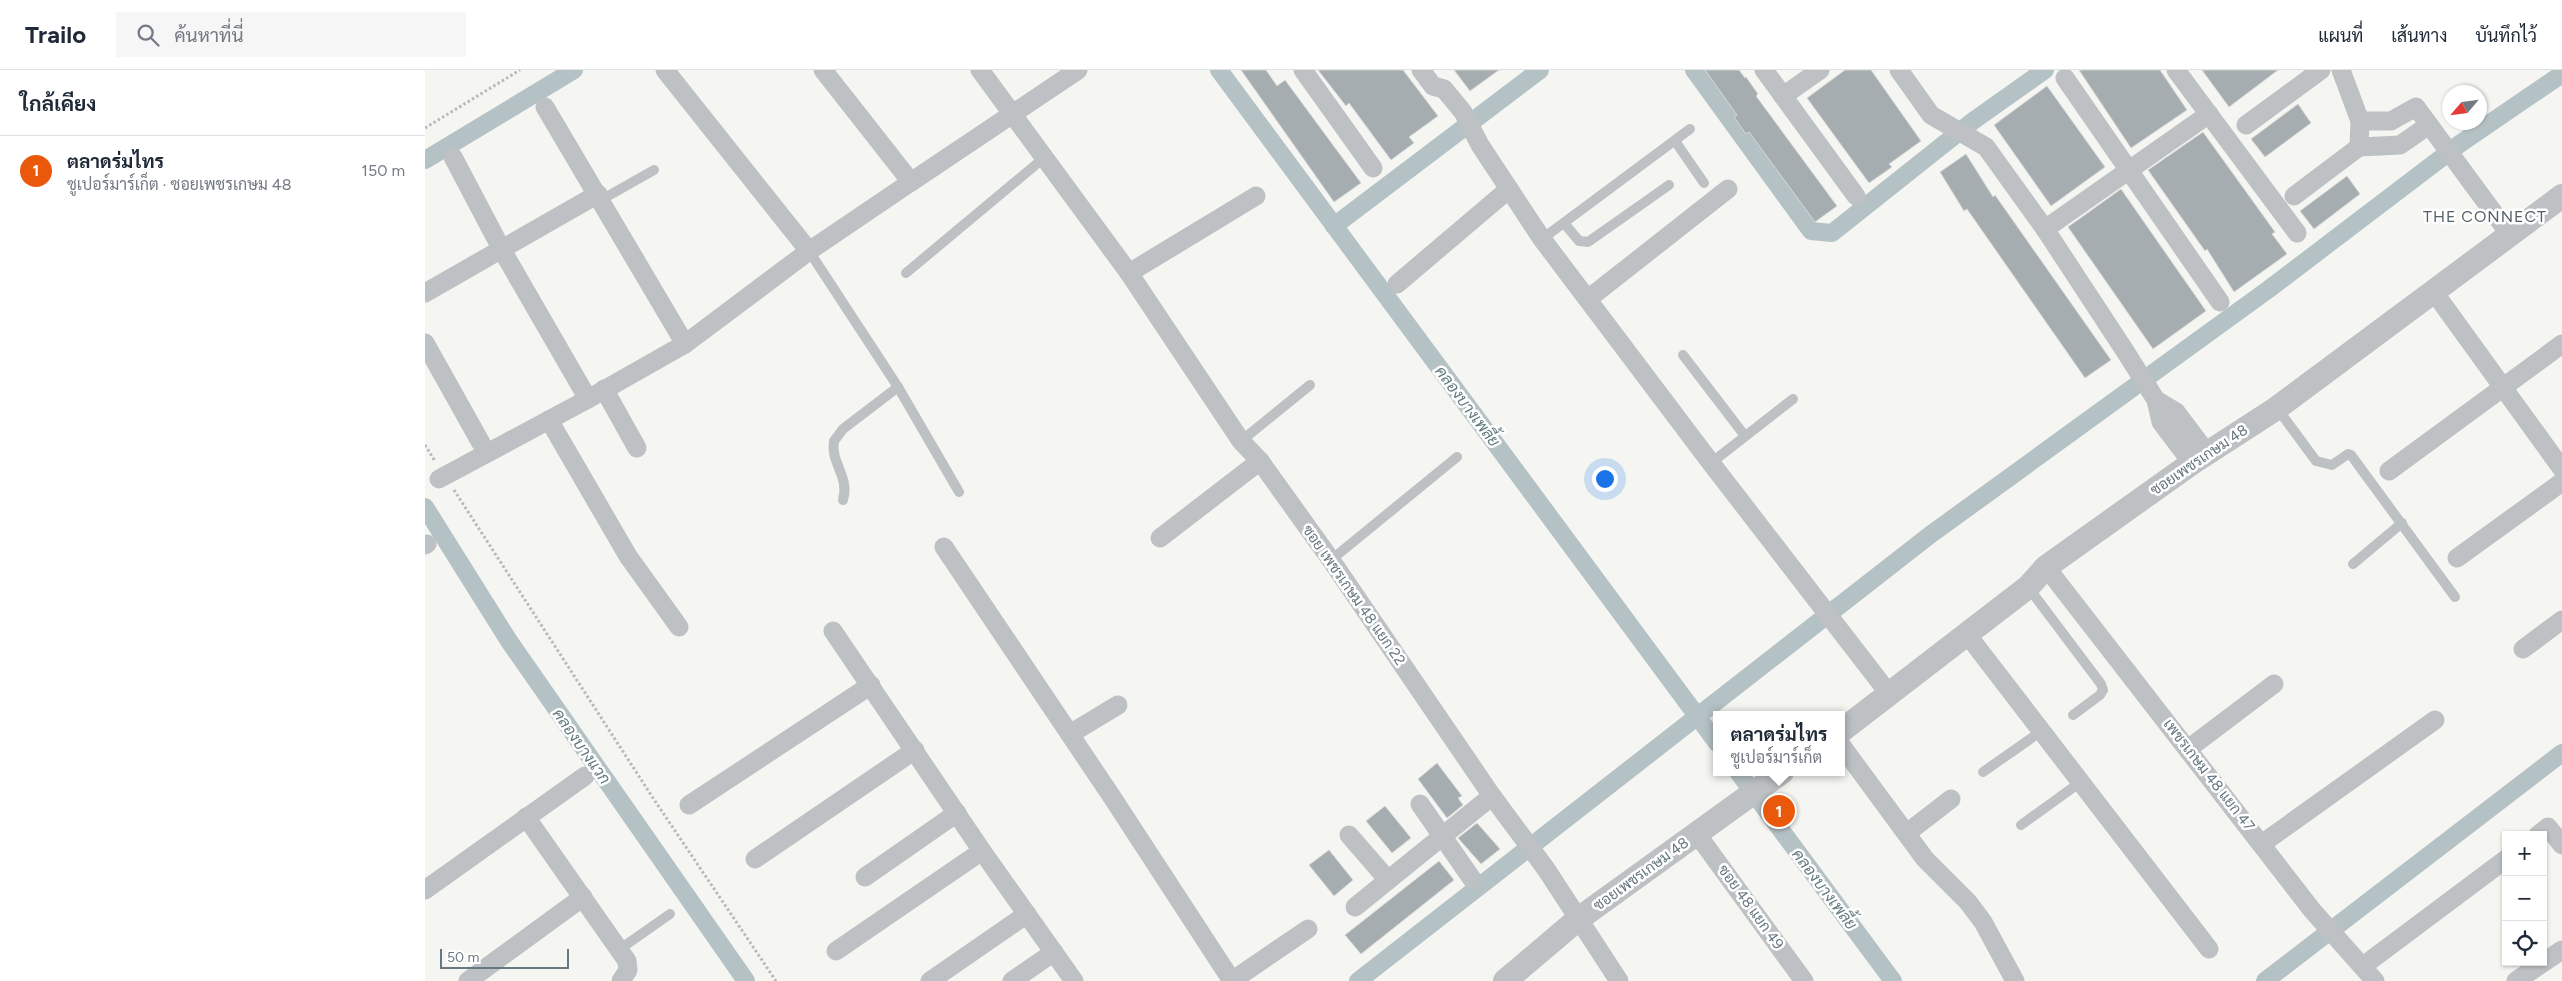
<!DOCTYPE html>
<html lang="th">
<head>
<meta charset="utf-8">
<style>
	:root { --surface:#fff; --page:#f6f6f7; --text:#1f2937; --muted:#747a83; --line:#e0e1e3; --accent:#ea580c }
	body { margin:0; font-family:Figtree,Sarabun,sans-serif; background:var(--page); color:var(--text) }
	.controls { position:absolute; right:15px; bottom:15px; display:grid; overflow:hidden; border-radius:0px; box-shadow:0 1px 4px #0004 }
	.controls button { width:45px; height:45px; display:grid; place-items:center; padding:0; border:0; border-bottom:1px solid var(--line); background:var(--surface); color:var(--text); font:25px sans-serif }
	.compass { position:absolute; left:2017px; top:15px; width:45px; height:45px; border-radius:50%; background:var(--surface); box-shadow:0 1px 4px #0004; rotate:242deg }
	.scale { position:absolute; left:15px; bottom:12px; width:129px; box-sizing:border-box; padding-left:5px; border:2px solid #677881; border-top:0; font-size:14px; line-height:18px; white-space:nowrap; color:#677881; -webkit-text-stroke:4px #fff; paint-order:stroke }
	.you { position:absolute; left:1179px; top:408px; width:18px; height:18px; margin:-12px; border:4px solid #fff; border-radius:50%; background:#1a73e8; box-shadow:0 0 0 8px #1a73e833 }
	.badge { display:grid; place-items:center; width:32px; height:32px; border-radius:50%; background:var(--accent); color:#fff; font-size:16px; font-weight:700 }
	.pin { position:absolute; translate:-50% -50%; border:2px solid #fff; box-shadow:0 1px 5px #0006 }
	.popup { position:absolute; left:1288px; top:641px; width:132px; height:65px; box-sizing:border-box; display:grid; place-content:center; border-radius:0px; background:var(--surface); filter:drop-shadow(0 1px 4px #0005); font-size:16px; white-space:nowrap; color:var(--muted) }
	.popup b { font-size:19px; color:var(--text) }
	.popup::after { content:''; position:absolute; left:50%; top:100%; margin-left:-10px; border:10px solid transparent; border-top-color:var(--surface) }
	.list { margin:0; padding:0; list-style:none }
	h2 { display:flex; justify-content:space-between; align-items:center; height:65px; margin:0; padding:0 20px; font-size:21px }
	h2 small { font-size:16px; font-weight:400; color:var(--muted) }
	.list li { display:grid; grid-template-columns:32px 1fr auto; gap:15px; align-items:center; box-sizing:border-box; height:70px; padding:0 20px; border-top:1px solid var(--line) }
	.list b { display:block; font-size:19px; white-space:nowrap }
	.list p { margin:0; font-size:16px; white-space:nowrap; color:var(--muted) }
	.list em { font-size:16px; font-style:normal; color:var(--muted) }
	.icon { flex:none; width:28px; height:28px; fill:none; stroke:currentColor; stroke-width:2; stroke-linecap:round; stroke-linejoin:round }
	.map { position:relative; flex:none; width:2137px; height:911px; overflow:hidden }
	header { display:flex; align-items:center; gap:30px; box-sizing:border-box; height:70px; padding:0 25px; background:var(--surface); border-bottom:1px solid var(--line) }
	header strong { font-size:24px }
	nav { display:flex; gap:28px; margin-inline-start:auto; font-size:18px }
	.search { width:350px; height:45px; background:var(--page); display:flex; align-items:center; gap:12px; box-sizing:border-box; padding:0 18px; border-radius:0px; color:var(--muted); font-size:19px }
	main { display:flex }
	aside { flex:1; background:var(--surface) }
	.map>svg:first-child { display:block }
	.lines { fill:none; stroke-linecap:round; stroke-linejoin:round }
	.canal { stroke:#b5c2c5; stroke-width:18 }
	.building { fill:#a5adb1; stroke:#d7d7d5 }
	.path { stroke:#b7babc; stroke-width:3; stroke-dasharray:2.5 2.5; stroke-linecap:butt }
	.service { stroke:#bdc1c4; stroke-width:10 }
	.minor { stroke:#bdc1c4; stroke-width:19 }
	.tertiary { stroke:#bdc1c4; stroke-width:24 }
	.labels { text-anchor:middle; stroke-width:5; stroke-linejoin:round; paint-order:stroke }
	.street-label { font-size:15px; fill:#677881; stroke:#fff }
	.neighbourhood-label { font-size:16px; letter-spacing:1px; fill:#546167; stroke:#fff }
	.water-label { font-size:16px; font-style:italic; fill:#637a7e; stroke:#fff }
</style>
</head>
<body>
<header>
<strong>Trailo</strong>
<div class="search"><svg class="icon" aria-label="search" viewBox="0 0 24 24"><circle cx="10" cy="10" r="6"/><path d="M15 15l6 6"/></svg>ค้นหาที่นี่</div>
<nav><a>แผนที่</a><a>เส้นทาง</a><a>บันทึกไว้</a></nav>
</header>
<main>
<aside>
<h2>ใกล้เคียง<small></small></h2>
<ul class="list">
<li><span class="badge">1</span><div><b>ตลาดร่มไทร</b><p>ซูเปอร์มาร์เก็ต · ซอยเพชรเกษม 48</p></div><em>150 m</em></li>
</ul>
</aside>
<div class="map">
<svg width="2137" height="911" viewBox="0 0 2137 911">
	<rect width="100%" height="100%" fill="#f5f5f2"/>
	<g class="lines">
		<!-- canal -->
		<g class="canal">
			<path d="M794,0L1292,673"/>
			<path d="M1269,0L1386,161L1407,163L1548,51L1620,0"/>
			<path d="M0,90L149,0"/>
			<path d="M909,156L1115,0"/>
			<path d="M0,437L84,571L321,911"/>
			<path d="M1313,702L1468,911"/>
			<path d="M933,911L1505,465L1844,219L2036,73L2137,4"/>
			<path d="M1840,911L2137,683"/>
		</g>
	</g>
	<!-- building -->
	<g class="building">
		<path d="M816,0H841L852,16L860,10L936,113L909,132Z"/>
		<path d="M893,0H978L1013,46L984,67L989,73L966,90L924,33L921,36Z"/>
		<path d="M1029,0H1074L1045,21Z"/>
		<path d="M1280,0H1314L1320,8L1321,7L1333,24L1331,26L1412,136L1390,152L1324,62L1321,64L1309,47L1312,45Z"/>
		<path d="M1420,0H1446L1496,71L1464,94L1467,97L1444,113L1382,28Z"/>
		<path d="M1654,0H1735L1762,40L1706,78Z"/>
		<path d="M1777,0H1853L1804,37Z"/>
		<path d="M1622,16L1680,97L1626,136L1569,55Z"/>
		<path d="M1873,34L1886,53L1840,87L1826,69Z"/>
		<path d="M1778,62L1850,162L1847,164L1862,184L1809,222L1782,179L1780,181L1723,100Z"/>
		<path d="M1541,84L1568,127L1570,125L1686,290L1660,308L1542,139L1539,141L1515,102Z"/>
		<path d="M1922,106L1935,124L1889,159L1875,141Z"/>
		<path d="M1696,119L1781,241L1728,279L1643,157Z"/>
		<path d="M1012,693L1037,726L1033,728L1038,735L1022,748L993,709Z"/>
		<path d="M960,736L986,768L967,783L941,751Z"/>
		<path d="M1052,753L1075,779L1056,794L1033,768Z"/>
		<path d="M904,780L928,810L909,826L884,795Z"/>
		<path d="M1014,791L1029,810L936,884L920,865Z"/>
	</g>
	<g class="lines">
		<!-- path -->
		<g class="path">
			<path d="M0,58L95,0"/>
			<path d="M0,375L10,391"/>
			<path d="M29,420L228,728L351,911"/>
		</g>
		<!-- service -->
		<g class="service">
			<path d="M1250,71L1279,113"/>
			<path d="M176,130L229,100"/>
			<path d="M1139,153L1154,171L1163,172L1244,115"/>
			<path d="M1117,169L1265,59"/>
			<path d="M384,181L473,317L534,422"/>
			<path d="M481,203L620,87"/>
			<path d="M1258,285L1320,366"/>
			<path d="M1852,338L1891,391L1907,395L1923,384L1926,385L2030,527"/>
			<path d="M816,371L885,315"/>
			<path d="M1286,393L1368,329"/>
			<path d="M418,430C425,406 405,393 409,371L418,359L473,317"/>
			<path d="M906,490L1032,387"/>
			<path d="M1928,494L1977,453"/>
			<path d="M1603,517L1676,614L1678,620L1675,625L1648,645"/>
			<path d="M1558,702L1618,660"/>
			<path d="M1596,755L1657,711"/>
			<path d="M195,879L245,844"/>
		</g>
		<!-- minor -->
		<g class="minor">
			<path d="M240,0L384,181L486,112"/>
			<path d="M398,0L486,112L653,0"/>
			<path d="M555,0L704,203L816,371L835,391L906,490L1067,726L1121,799L1194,911"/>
			<path d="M878,0L948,98"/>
			<path d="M996,0L1008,16L1019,19L1038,42L1055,75L1117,169L1286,393L1465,625"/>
			<path d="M1339,0L1431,126"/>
			<path d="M1474,0L1506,45L1561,77L1620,159L1700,281L1731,330L1736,352L1767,393"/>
			<path d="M1751,0L1872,163"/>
			<path d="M1640,8L1795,232"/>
			<path d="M1358,26L1395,0"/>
			<path d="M120,37L260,274L384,181"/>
			<path d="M1935,51H1966L1991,37L2085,165"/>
			<path d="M1821,55L1896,0"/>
			<path d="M1934,77L1975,75L2004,55"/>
			<path d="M28,87L77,180L163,329L260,274"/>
			<path d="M1869,126L1934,77L1935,51L1916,0"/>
			<path d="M1620,159L1784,44"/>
			<path d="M704,203L831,126"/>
			<path d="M972,214L1084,119"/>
			<path d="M2009,222L2137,399"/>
			<path d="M0,223L173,124"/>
			<path d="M1163,229L1303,119"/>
			<path d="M0,273L56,373"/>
			<path d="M179,319L212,378"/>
			<path d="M1731,330L1751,342L1782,383"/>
			<path d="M124,350L203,486L254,557"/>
			<path d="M1964,401L2137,274"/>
			<path d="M14,409L163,329"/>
			<path d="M735,468L835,391"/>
			<path d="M0,475L2,474"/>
			<path d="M519,477L687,727L807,911"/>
			<path d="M2032,488L2137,412"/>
			<path d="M1621,497L1887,840L1950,911"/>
			<path d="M408,561L557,781L649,911"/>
			<path d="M1541,563L1784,879"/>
			<path d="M2098,579L2137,550"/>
			<path d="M645,664L693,635"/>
			<path d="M1416,675L1500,789L1543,832L1558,852L1590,911"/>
			<path d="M1763,679L1849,614"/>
			<path d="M995,734L1047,809"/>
			<path d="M264,735L446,615"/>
			<path d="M101,747L202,891L203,900L196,911"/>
			<path d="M1482,763L1526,729"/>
			<path d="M1272,764L1379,911"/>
			<path d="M924,765L963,810"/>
			<path d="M2113,765L2123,757L2137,775"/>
			<path d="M1838,773L2010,650"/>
			<path d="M330,789L490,680"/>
			<path d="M440,807L532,743"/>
			<path d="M0,820L160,706"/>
			<path d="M930,837L1067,726"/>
			<path d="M411,881L557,781"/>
			<path d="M1938,896L2081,789"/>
			<path d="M808,910L883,859"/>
			<path d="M43,911L158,827"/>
			<path d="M505,911L602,844"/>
			<path d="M587,911L629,882"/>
			<path d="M2091,911L2137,880"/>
		</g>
		<!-- tertiary -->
		<g class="tertiary">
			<path d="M1416,661L1603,517L1621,497L1767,393L1852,338L2137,126"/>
			<path d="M1080,911L1152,850L1357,702"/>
		</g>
	</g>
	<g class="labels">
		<!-- street labels -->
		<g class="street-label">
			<text transform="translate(1774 390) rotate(-34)" y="5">ซอยเพชรเกษม 48</text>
			<text transform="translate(929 525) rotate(55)" y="5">ซอย เพชรเกษม 48 แยก 22</text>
			<text transform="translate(1784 705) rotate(52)" y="5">เพชรเกษม 48 แยก 47</text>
			<text transform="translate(1216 804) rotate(-36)" y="5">ซอยเพชรเกษม 48</text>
			<text transform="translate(1326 837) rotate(54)" y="5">ซอย 48 แยก 49</text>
		</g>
		<!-- neighbourhood labels -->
		<g class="neighbourhood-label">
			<text x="2060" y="152">THE CONNECT</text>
		</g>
		<!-- water labels -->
		<g class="water-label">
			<text transform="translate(1043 336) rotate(53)" y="6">คลองบางเพลี้ย</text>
			<text transform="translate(157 676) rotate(55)" y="6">คลองบางแวก</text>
			<text transform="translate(1400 819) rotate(53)" y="6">คลองบางเพลี้ย</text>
		</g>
	</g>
</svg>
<div class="controls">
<button>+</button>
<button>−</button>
<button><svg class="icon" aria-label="locate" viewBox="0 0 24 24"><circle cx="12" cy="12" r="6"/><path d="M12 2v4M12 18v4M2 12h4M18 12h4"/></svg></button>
</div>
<svg class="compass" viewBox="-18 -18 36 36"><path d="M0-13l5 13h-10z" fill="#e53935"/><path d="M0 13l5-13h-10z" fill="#747a83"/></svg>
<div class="scale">50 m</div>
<div class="you"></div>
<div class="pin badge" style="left:1354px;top:741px">1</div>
<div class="popup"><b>ตลาดร่มไทร</b>ซูเปอร์มาร์เก็ต</div>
</div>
</main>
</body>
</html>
